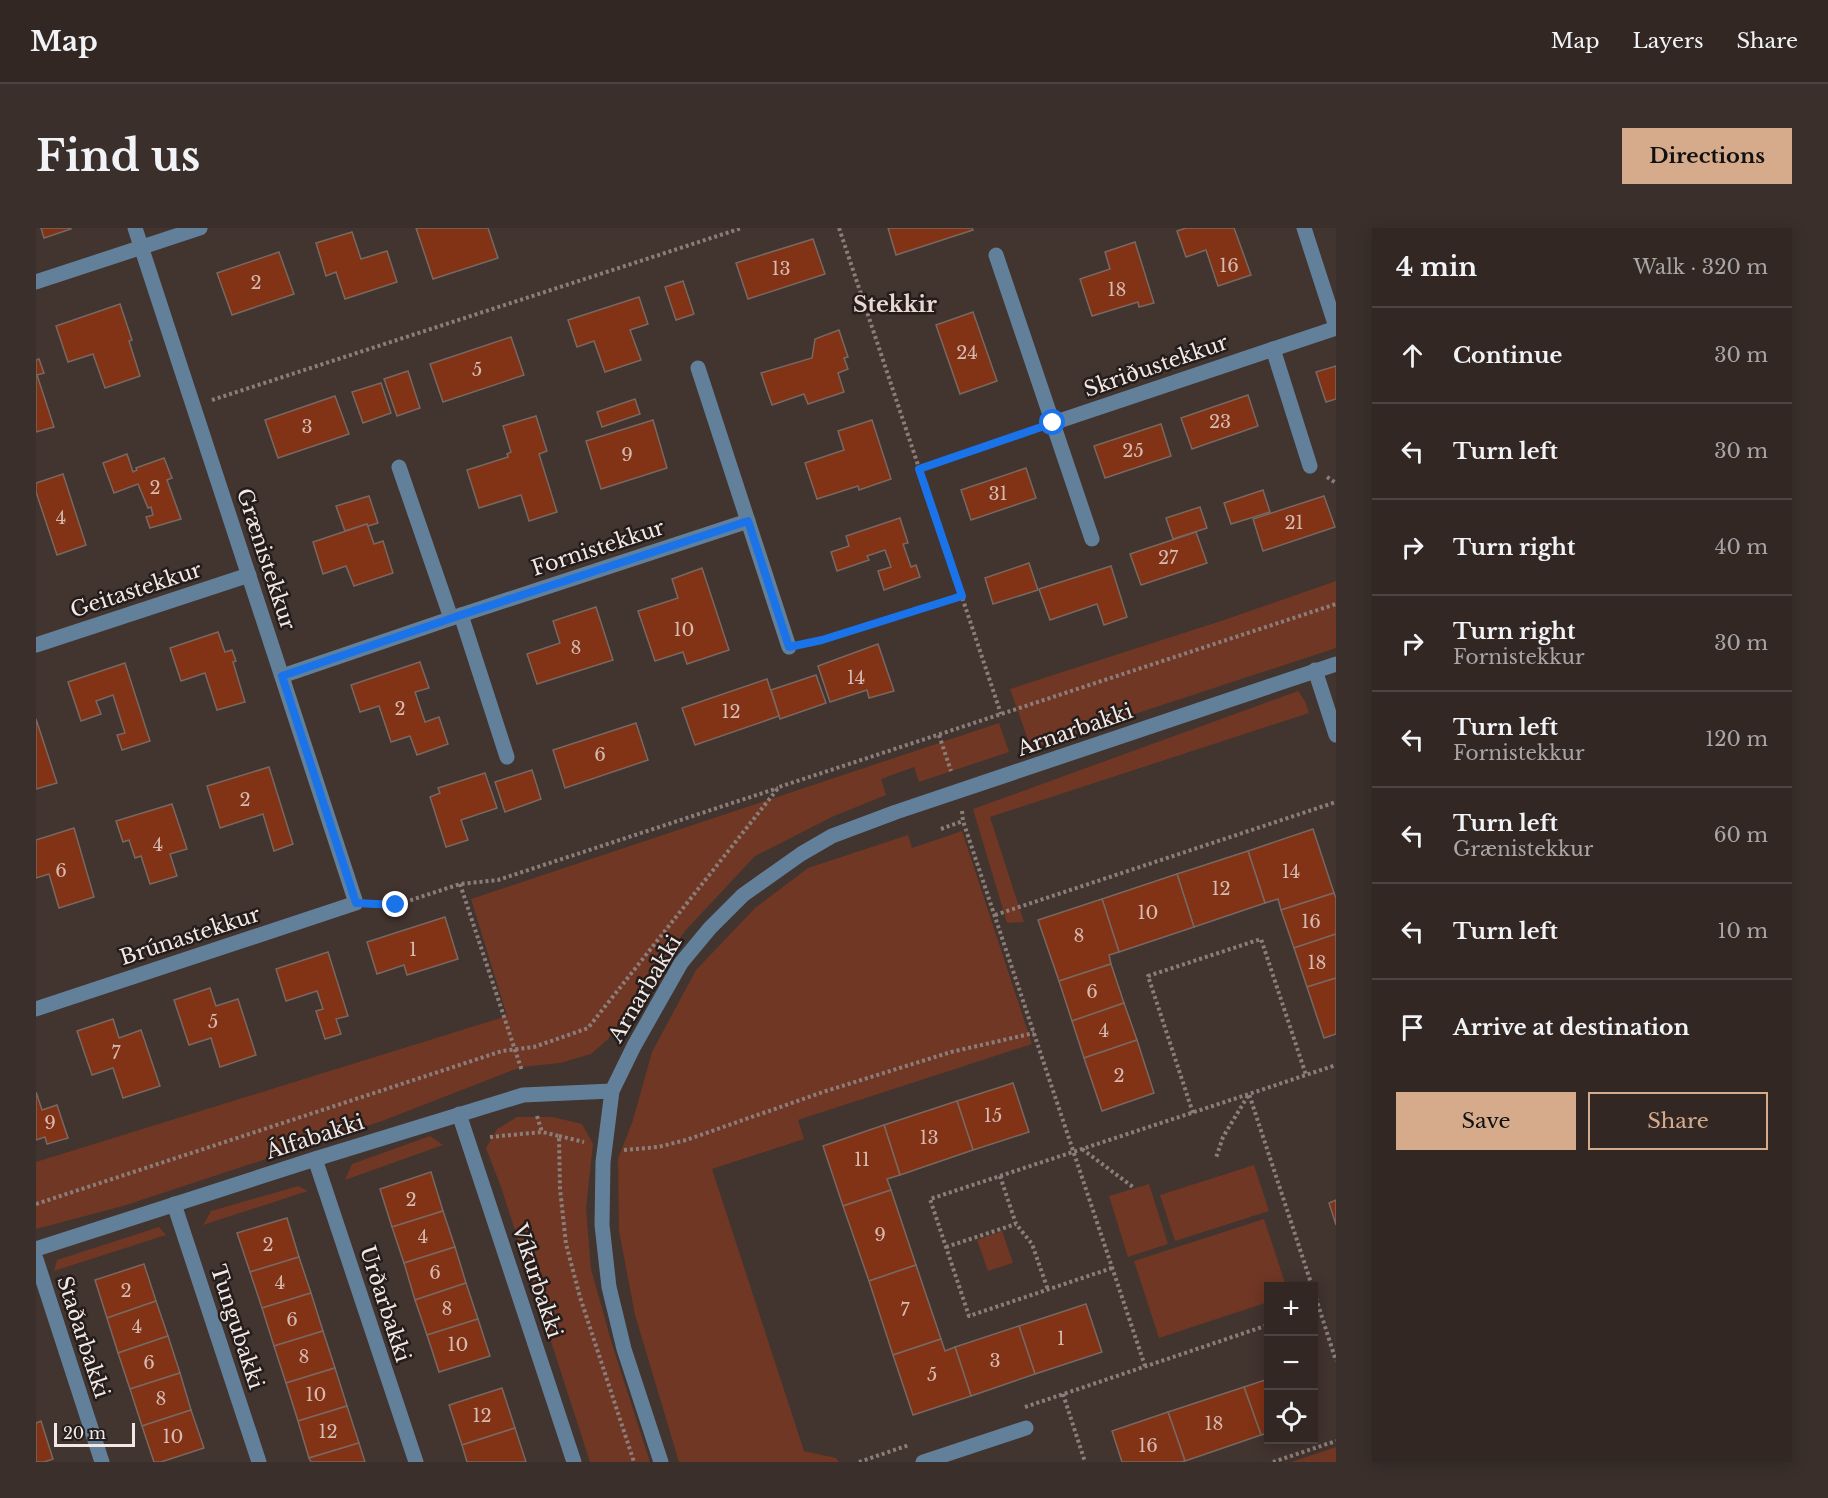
<!DOCTYPE html>
<html lang="en">
<head>
<meta charset="utf-8">
<style>
	:root { --surface:#322723; --page:#3a2f2b; --text:#f1f3f6; --muted:#a8a5a6; --line:#4d4441; --accent:#d6ab8b }
	body { margin:0; font-family:"Libre Baskerville",serif; background:var(--page); color:var(--text) }
	.controls { position:absolute; right:18px; bottom:18px; display:grid; overflow:hidden; border-radius:0px; box-shadow:0 3px 15px #0003 }
	.controls button { width:54px; height:54px; display:grid; place-items:center; padding:0; border:0; border-bottom:2px solid var(--line); background:var(--surface); color:var(--text); font:30px sans-serif }
	.scale { position:absolute; left:18px; bottom:15px; width:81px; box-sizing:border-box; padding-left:6px; border:3px solid #f2e8e5; border-top:0; font-size:16px; line-height:21px; white-space:nowrap; color:#f2e8e5; -webkit-text-stroke:4px #241d1b; paint-order:stroke }
	.stop { position:absolute; width:18px; height:18px; margin:-14px; border:4px solid #1a73e8; border-radius:50%; background:#fff }
	.stop.end { background:#1a73e8; border-color:#fff; box-shadow:0 2px 6px #0008 }
	.list { margin:0; padding:0; list-style:none }
	h2 { display:flex; justify-content:space-between; align-items:center; height:78px; margin:0; padding:0 24px; font-size:26px }
	h2 small { font-size:20px; font-weight:400; color:var(--muted) }
	.list li { display:grid; grid-template-columns:39px 1fr auto; gap:18px; align-items:center; box-sizing:border-box; height:96px; padding:0 24px; border-top:2px solid var(--line) }
	.list b { display:block; font-size:22px; white-space:nowrap }
	.list p { margin:0; font-size:20px; white-space:nowrap; color:var(--muted) }
	.list em { font-size:20px; font-style:normal; color:var(--muted) }
	.actions { display:flex; gap:12px; padding:18px 24px }
	.actions a { flex:1; padding:14px 0; border:2px solid var(--accent); border-radius:0px; text-align:center; font-size:21px; color:var(--accent) }
	.actions .main { background:var(--accent); color:#111 }
	.icon { flex:none; width:33px; height:33px; fill:none; stroke:currentColor; stroke-width:2; stroke-linecap:round; stroke-linejoin:round }
	.map { position:relative; flex:none; width:1300px; height:1234px; overflow:hidden; border-radius:0px }
	header { display:flex; align-items:center; gap:36px; box-sizing:border-box; height:84px; padding:0 30px; background:var(--surface); border-bottom:2px solid var(--line) }
	header strong { font-size:28px }
	nav { display:flex; gap:33px; margin-inline-start:auto; font-size:21px }
	.intro { display:flex; align-items:center; justify-content:space-between; box-sizing:border-box; height:144px; padding:0 36px }
	h1 { margin:0; font-size:42px }
	.button { padding:15px 27px; border-radius:0px; background:var(--accent); color:#111; font-size:21px; font-weight:700 }
	main { display:flex; gap:36px; padding:0 36px }
	aside { flex:1; background:var(--surface); border-radius:0px; box-shadow:0 3px 15px #0003 }
	.map>svg:first-child { display:block }
	.green { fill:#703724 }
	.building { fill:#823215; stroke:#786862; stroke-width:1.5 }
	.lines { fill:none; stroke-linecap:round; stroke-linejoin:round }
	.path { stroke:#8b7e7a; stroke-width:4; stroke-dasharray:3 3; stroke-linecap:butt }
	.minor { stroke:#63809b; stroke-width:15 }
	.route { stroke:#1a73e8; stroke-width:8 }
	.labels { text-anchor:middle; stroke-width:5; stroke-linejoin:round; paint-order:stroke }
	.number-label { font-size:18px; fill:#d6bab1 }
	.street-label { font-size:21px; fill:#f2e8e5; stroke:#241d1b }
	.neighbourhood-label { font-size:22px; font-weight:bold; fill:#e9d6d0; stroke:#241d1b }
</style>
</head>
<body>
<header>
<strong>Map</strong>
<nav><a>Map</a><a>Layers</a><a>Share</a></nav>
</header>
<div class="intro"><h1>Find us</h1><a class="button">Directions</a></div>
<main>
<div class="map">
<svg width="1300" height="1234" viewBox="0 0 1300 1234">
	<rect width="100%" height="100%" fill="#42342f"/>
	<!-- green -->
	<g class="green">
		<path d="M1300,353V420L995,520L974,461L1188,392Z"/>
		<path d="M1262,463L1269,473L1273,485L954,589L988,694L971,695L937,581Z"/>
		<path d="M963,495L973,524L883,554L878,539L845,551L850,567L798,588L719,628L649,703L572,811L555,826L524,835L485,839L346,893L87,978L0,1001V934L471,788L435,671Z"/>
		<path d="M926,603L996,816L762,892L768,911L676,941L768,1223L800,1230L803,1234H643L599,1087L583,1003L582,931L597,892L616,824L660,742L719,680L772,640L872,607L876,620Z"/>
		<path d="M481,889H517L546,896L557,916L550,980L555,1041L576,1116L614,1234H554L465,959L450,920L461,901Z"/>
		<path d="M394,908L407,917L309,952L316,936Z"/>
		<path d="M1218,937L1233,983L1139,1013L1124,967Z"/>
		<path d="M1113,956L1132,1016L1092,1029L1073,968Z"/>
		<path d="M262,958L272,963L167,997L175,983Z"/>
		<path d="M1228,991L1250,1058H1232V1074L1123,1110L1098,1033Z"/>
		<path d="M123,999L130,1007L18,1043L21,1032Z"/>
		<path d="M966,1003L977,1035L952,1043L941,1012Z"/>
		<path d="M1300,1219V1234H1255Z"/>
	</g>
	<!-- building -->
	<g class="building">
		<path d="M5,0H34L35,1L8,10Z"/>
		<path d="M380,0H452L462,30L397,51Z"/>
		<path d="M852,0H936L937,2L860,27Z"/>
		<path d="M1150,0H1198L1215,47L1182,58L1170,22L1150,29L1141,3Z"/>
		<path d="M316,4L325,31L351,23L361,54L309,71L300,44L290,48L280,15Z"/>
		<path d="M777,11L789,46L712,71L700,35Z"/>
		<path d="M1099,14L1118,75L1103,79L1102,74L1056,88L1044,51L1074,41L1069,24Z"/>
		<path d="M243,24L258,66L196,87L181,45Z"/>
		<path d="M647,53L658,86L640,92L629,59Z"/>
		<path d="M603,69L612,96L594,102L605,132L569,144L558,113L541,119L532,92Z"/>
		<path d="M84,76L96,112L93,113L104,148L69,160L57,126L32,134L20,98Z"/>
		<path d="M937,84L961,153L924,166L900,97Z"/>
		<path d="M803,102L812,129L808,130L812,141L802,145L808,164L772,176L768,166L736,177L725,145L776,130L779,111Z"/>
		<path d="M475,109L488,147L407,174L394,136Z"/>
		<path d="M3,131L8,145L1,147L18,199L0,204V132Z"/>
		<path d="M1300,138V171L1290,174L1280,144Z"/>
		<path d="M372,143L384,180L361,188L348,151Z"/>
		<path d="M345,155L355,185L327,195L316,164Z"/>
		<path d="M1212,167L1222,198L1156,221L1145,190Z"/>
		<path d="M299,168L313,206L242,230L229,192Z"/>
		<path d="M599,171L604,186L566,199L561,184Z"/>
		<path d="M500,188L511,223L503,226L521,284L493,293L485,267L443,280L431,242L472,229L471,226L475,224L467,198Z"/>
		<path d="M617,192L631,240L565,261L550,213Z"/>
		<path d="M836,192L855,251L823,262L822,258L781,271L769,235L808,222L802,203Z"/>
		<path d="M1125,196L1135,228L1069,250L1058,218Z"/>
		<path d="M91,226L97,244L101,242L100,240L128,230L136,250L131,252L145,291L114,300L110,289L117,287L115,279L112,280L102,256L78,265L67,235Z"/>
		<path d="M990,240L1000,270L935,292L925,262Z"/>
		<path d="M27,246L50,317L21,327L0,264V255Z"/>
		<path d="M1227,262L1234,284L1195,296L1188,275Z"/>
		<path d="M333,268L342,295L332,298L331,296L309,303L300,278Z"/>
		<path d="M1288,268L1299,299L1227,323L1217,291Z"/>
		<path d="M1164,279L1171,300L1137,311L1130,290Z"/>
		<path d="M864,290L872,315L867,316L875,339L880,337L884,349L848,362L842,343L855,339L849,322L831,328L833,332L801,343L795,324L813,318L810,308Z"/>
		<path d="M331,296L338,316L347,313L357,345L318,358L310,338L287,346L277,314Z"/>
		<path d="M1160,304L1171,335L1105,357L1094,326Z"/>
		<path d="M993,335L1002,362L957,376L949,350Z"/>
		<path d="M1075,338L1091,389L1068,397L1061,376L1014,392L1003,361Z"/>
		<path d="M666,340L693,422L651,436L647,424L619,433L602,383L642,370L636,351Z"/>
		<path d="M560,379L577,432L501,456L491,426L524,415L517,393Z"/>
		<path d="M182,404L189,424L196,422L200,433L197,434L209,474L181,482L169,445L145,453L134,420Z"/>
		<path d="M842,416L858,463L833,470L831,462L794,474L782,438Z"/>
		<path d="M384,434L393,460L379,464L389,494L403,489L412,516L381,527L374,508L355,514L343,478L324,484L315,457Z"/>
		<path d="M89,435L114,513L86,522L81,507L89,505L77,467L60,473L65,486L45,493L32,454Z"/>
		<path d="M780,447L790,475L744,491L735,462Z"/>
		<path d="M731,451L743,488L659,517L646,480Z"/>
		<path d="M0,491L21,555L0,561Z"/>
		<path d="M600,495L612,532L529,560L517,522Z"/>
		<path d="M233,539L257,616L238,623L227,586L184,600L171,558Z"/>
		<path d="M496,542L505,571L469,584L459,554Z"/>
		<path d="M449,545L461,580L425,592L432,612L410,619L394,569L404,565L402,560Z"/>
		<path d="M136,576L151,621L134,626L141,648L114,656L105,628L99,630L93,612L87,614L80,593Z"/>
		<path d="M38,600L58,669L23,680L13,646L0,650V612Z"/>
		<path d="M1277,601L1298,665L1245,682L1242,671L1229,675L1212,623Z"/>
		<path d="M1212,623L1229,675L1158,699L1141,646Z"/>
		<path d="M1141,646L1158,699L1083,724L1066,671Z"/>
		<path d="M1298,665L1300,670V706L1258,720L1245,682Z"/>
		<path d="M1066,671L1083,724L1073,727L1075,736L1023,753L1002,692Z"/>
		<path d="M409,689L422,731L371,747L368,737L341,746L331,714Z"/>
		<path d="M1300,706V750L1271,759L1258,720Z"/>
		<path d="M292,724L312,788L300,791L305,806L289,811L280,783L287,781L281,763L250,773L240,741Z"/>
		<path d="M1075,736L1088,775L1036,793L1023,753Z"/>
		<path d="M1300,750V806L1288,810L1271,759Z"/>
		<path d="M174,760L180,778L202,771L220,827L184,839L175,810L153,817L138,772Z"/>
		<path d="M1088,775L1101,812L1048,830L1036,793Z"/>
		<path d="M77,791L83,810L105,802L124,858L87,870L77,840L56,847L41,803Z"/>
		<path d="M1101,812L1118,865L1066,883L1048,830Z"/>
		<path d="M977,855L993,904L937,922L921,873Z"/>
		<path d="M0,864L6,882L21,877L32,910L11,916L9,909L0,912Z"/>
		<path d="M921,873L937,922L864,947L848,897Z"/>
		<path d="M848,897L864,947L851,951L855,962L807,978L787,918Z"/>
		<path d="M395,944L407,983L356,999L344,961Z"/>
		<path d="M855,962L880,1037L833,1053L807,978Z"/>
		<path d="M1300,972V997L1293,975Z"/>
		<path d="M407,983L419,1019L368,1035L356,999Z"/>
		<path d="M251,990L263,1029L214,1044L201,1005Z"/>
		<path d="M419,1019L430,1055L379,1072L368,1035Z"/>
		<path d="M263,1029L275,1065L226,1080L214,1044Z"/>
		<path d="M108,1036L120,1073L71,1090L59,1052Z"/>
		<path d="M880,1037L905,1111L857,1127L833,1053Z"/>
		<path d="M430,1055L442,1091L391,1107L379,1072Z"/>
		<path d="M275,1065L287,1103L238,1118L226,1080Z"/>
		<path d="M120,1073L132,1108L82,1125L71,1090Z"/>
		<path d="M1050,1076L1066,1124L999,1146L983,1098Z"/>
		<path d="M442,1091L454,1128L403,1144L391,1107Z"/>
		<path d="M983,1098L999,1146L935,1168L919,1119Z"/>
		<path d="M287,1103L299,1140L250,1155L238,1118Z"/>
		<path d="M132,1108L144,1145L94,1161L82,1125Z"/>
		<path d="M905,1111L909,1123L919,1119L935,1168L877,1187L857,1127Z"/>
		<path d="M299,1140L311,1178L262,1193L250,1155Z"/>
		<path d="M144,1145L155,1182L106,1198L94,1161Z"/>
		<path d="M1232,1151V1205L1225,1207L1208,1159Z"/>
		<path d="M1208,1159L1225,1207L1149,1233L1132,1184Z"/>
		<path d="M466,1160L479,1200L426,1217L413,1177Z"/>
		<path d="M311,1178L323,1215L273,1230L262,1193Z"/>
		<path d="M155,1182L168,1220L125,1234H118L106,1198Z"/>
		<path d="M1132,1184L1149,1233L1144,1234H1086L1076,1203Z"/>
		<path d="M5,1193L17,1231L8,1234H0V1195Z"/>
		<path d="M479,1200L490,1234H431L426,1217Z"/>
		<path d="M323,1215L329,1234H275L273,1230Z"/>
	</g>
	<g class="lines">
		<!-- path -->
		<g class="path">
			<path d="M803,0L965,486"/>
			<path d="M176,172L706,0"/>
			<path d="M883,241L999,201"/>
			<path d="M1291,249L1300,255"/>
			<path d="M771,415L786,412L925,368"/>
			<path d="M903,507L915,543"/>
			<path d="M926,583L927,593L1109,1138"/>
			<path d="M905,601L927,593"/>
			<path d="M424,656L486,843"/>
			<path d="M339,676L360,677L424,656L462,652L742,560"/>
			<path d="M959,687L1300,574"/>
			<path d="M1157,885L1112,748L1225,711L1270,847"/>
			<path d="M501,888L506,904"/>
			<path d="M523,908L548,914"/>
			<path d="M454,909L506,904L523,908L524,961L530,1016L544,1069L598,1234"/>
			<path d="M1046,921L1097,959"/>
			<path d="M588,922L622,919L650,912L790,863L915,824L998,805"/>
			<path d="M964,948L980,996L996,1016L1012,1062"/>
			<path d="M0,976L466,823L498,819L552,800L743,559L1300,376"/>
			<path d="M910,1019L980,996"/>
			<path d="M1076,1040L933,1088L894,971L1213,866L1187,909L1180,930"/>
			<path d="M1276,1058L1213,866L1300,837"/>
			<path d="M1278,1064L1300,1133"/>
			<path d="M1027,1166L1049,1234"/>
			<path d="M989,1179L1232,1097"/>
			<path d="M823,1234L873,1217"/>
			<path d="M1237,1234L1300,1213"/>
		</g>
		<!-- minor -->
		<g class="minor">
			<path d="M1268,0L1300,99"/>
			<path d="M960,27L1056,311"/>
			<path d="M0,54L164,0"/>
			<path d="M1237,121L1274,238"/>
			<path d="M662,140L753,419"/>
			<path d="M1017,195L1300,100"/>
			<path d="M363,239L415,390"/>
			<path d="M425,387L471,529"/>
			<path d="M0,417L213,347"/>
			<path d="M1279,442L1300,507"/>
			<path d="M246,448L425,387L712,293"/>
			<path d="M0,781L320,675L99,0"/>
			<path d="M423,886L538,1234"/>
			<path d="M279,931L380,1234"/>
			<path d="M138,976L223,1234"/>
			<path d="M0,1021L279,931L487,867L576,863"/>
			<path d="M0,1031L66,1234"/>
			<path d="M625,1234L588,1121L573,1059L566,997L567,934L576,863L598,818L645,735L674,700L707,667L765,626L796,608L860,584L1300,436"/>
			<path d="M887,1234L990,1200"/>
		</g>
	</g>
	<g class="lines">
		<!-- route -->
		<path class="route" d="M360,677L320,675L246,448L425,387L712,293L753,419L786,412L926,368L883,241L1017,195"/>
	</g>
	<g class="labels">
		<!-- number labels -->
		<g class="number-label">
			<text x="1193" y="44">16</text>
			<text x="745" y="47">13</text>
			<text x="220" y="61">2</text>
			<text x="1081" y="68">18</text>
			<text x="931" y="131">24</text>
			<text x="441" y="148">5</text>
			<text x="1184" y="200">23</text>
			<text x="271" y="205">3</text>
			<text x="1097" y="229">25</text>
			<text x="591" y="233">9</text>
			<text x="119" y="266">2</text>
			<text x="962" y="272">31</text>
			<text x="25" y="296">4</text>
			<text x="1258" y="301">21</text>
			<text x="1132" y="336">27</text>
			<text x="648" y="408">10</text>
			<text x="540" y="426">8</text>
			<text x="820" y="456">14</text>
			<text x="364" y="487">2</text>
			<text x="695" y="490">12</text>
			<text x="564" y="533">6</text>
			<text x="209" y="578">2</text>
			<text x="122" y="623">4</text>
			<text x="25" y="649">6</text>
			<text x="1255" y="650">14</text>
			<text x="1185" y="667">12</text>
			<text x="1112" y="691">10</text>
			<text x="1275" y="700">16</text>
			<text x="1043" y="714">8</text>
			<text x="377" y="728">1</text>
			<text x="1281" y="741">18</text>
			<text x="1056" y="770">6</text>
			<text x="177" y="800">5</text>
			<text x="1068" y="809">4</text>
			<text x="80" y="831">7</text>
			<text x="1083" y="854">2</text>
			<text x="957" y="894">15</text>
			<text x="14" y="901">9</text>
			<text x="893" y="916">13</text>
			<text x="826" y="938">11</text>
			<text x="375" y="978">2</text>
			<text x="844" y="1013">9</text>
			<text x="387" y="1015">4</text>
			<text x="232" y="1023">2</text>
			<text x="399" y="1051">6</text>
			<text x="244" y="1061">4</text>
			<text x="90" y="1069">2</text>
			<text x="411" y="1087">8</text>
			<text x="869" y="1088">7</text>
			<text x="256" y="1098">6</text>
			<text x="101" y="1105">4</text>
			<text x="1025" y="1117">1</text>
			<text x="422" y="1123">10</text>
			<text x="268" y="1135">8</text>
			<text x="959" y="1139">3</text>
			<text x="113" y="1141">6</text>
			<text x="896" y="1153">5</text>
			<text x="280" y="1173">10</text>
			<text x="125" y="1177">8</text>
			<text x="446" y="1194">12</text>
			<text x="1178" y="1202">18</text>
			<text x="292" y="1210">12</text>
			<text x="137" y="1215">10</text>
			<text x="1112" y="1224">16</text>
		</g>
		<!-- street labels -->
		<g class="street-label">
			<text transform="translate(1120 138) rotate(-19)" y="7">Skriðustekkur</text>
			<text transform="translate(562 320) rotate(-18)" y="7">Fornistekkur</text>
			<text transform="translate(230 331) rotate(72)" y="7">Grænistekkur</text>
			<text transform="translate(100 362) rotate(-18)" y="7">Geitastekkur</text>
			<text transform="translate(1039 502) rotate(-19)" y="7">Arnarbakki</text>
			<text transform="translate(154 708) rotate(-18)" y="7">Brúnastekkur</text>
			<text transform="translate(609 761) rotate(-59)" y="7">Arnarbakki</text>
			<text transform="translate(279 909) rotate(-18)" y="7">Álfabakki</text>
			<text transform="translate(501 1053) rotate(72)" y="7">Víkurbakki</text>
			<text transform="translate(349 1076) rotate(72)" y="7">Urðarbakki</text>
			<text transform="translate(201 1099) rotate(72)" y="7">Tungubakki</text>
			<text transform="translate(47 1109) rotate(72)" y="7">Staðarbakki</text>
		</g>
		<!-- neighbourhood labels -->
		<g class="neighbourhood-label">
			<text x="859" y="84">Stekkir</text>
		</g>
	</g>
</svg>
<div class="controls">
<button>+</button>
<button>−</button>
<button><svg class="icon" aria-label="locate" viewBox="0 0 24 24"><circle cx="12" cy="12" r="6"/><path d="M12 2v4M12 18v4M2 12h4M18 12h4"/></svg></button>
</div>
<div class="scale">20 m</div>
<div class="stop" style="left:1017px;top:195px"></div>
<div class="stop end" style="left:360px;top:677px"></div>
</div>
<aside>
<h2>4 min<small>Walk · 320 m</small></h2>
<ul class="list">
<li><svg class="icon" aria-label="ahead" viewBox="0 0 24 24"><path d="M12 20V5M6 11l6-6 6 6"/></svg><div><b>Continue</b></div><em>30 m</em></li>
<li><svg class="icon" aria-label="left" viewBox="0 0 24 24"><path d="M17 20v-9H6M10 6l-5 5 5 5"/></svg><div><b>Turn left</b></div><em>30 m</em></li>
<li><svg class="icon" aria-label="right" viewBox="0 0 24 24"><path d="M7 20v-9h11M14 6l5 5-5 5"/></svg><div><b>Turn right</b></div><em>40 m</em></li>
<li><svg class="icon" aria-label="right" viewBox="0 0 24 24"><path d="M7 20v-9h11M14 6l5 5-5 5"/></svg><div><b>Turn right</b><p>Fornistekkur</p></div><em>30 m</em></li>
<li><svg class="icon" aria-label="left" viewBox="0 0 24 24"><path d="M17 20v-9H6M10 6l-5 5 5 5"/></svg><div><b>Turn left</b><p>Fornistekkur</p></div><em>120 m</em></li>
<li><svg class="icon" aria-label="left" viewBox="0 0 24 24"><path d="M17 20v-9H6M10 6l-5 5 5 5"/></svg><div><b>Turn left</b><p>Grænistekkur</p></div><em>60 m</em></li>
<li><svg class="icon" aria-label="left" viewBox="0 0 24 24"><path d="M17 20v-9H6M10 6l-5 5 5 5"/></svg><div><b>Turn left</b></div><em>10 m</em></li>
<li><svg class="icon" aria-label="arrive" viewBox="0 0 24 24"><path d="M6 21V4h12l-3 4 3 4H6"/></svg><div><b>Arrive at destination</b></div></li>
</ul>
<div class="actions"><a class="main">Save</a><a>Share</a></div>
</aside>
</main>
</body>
</html>
